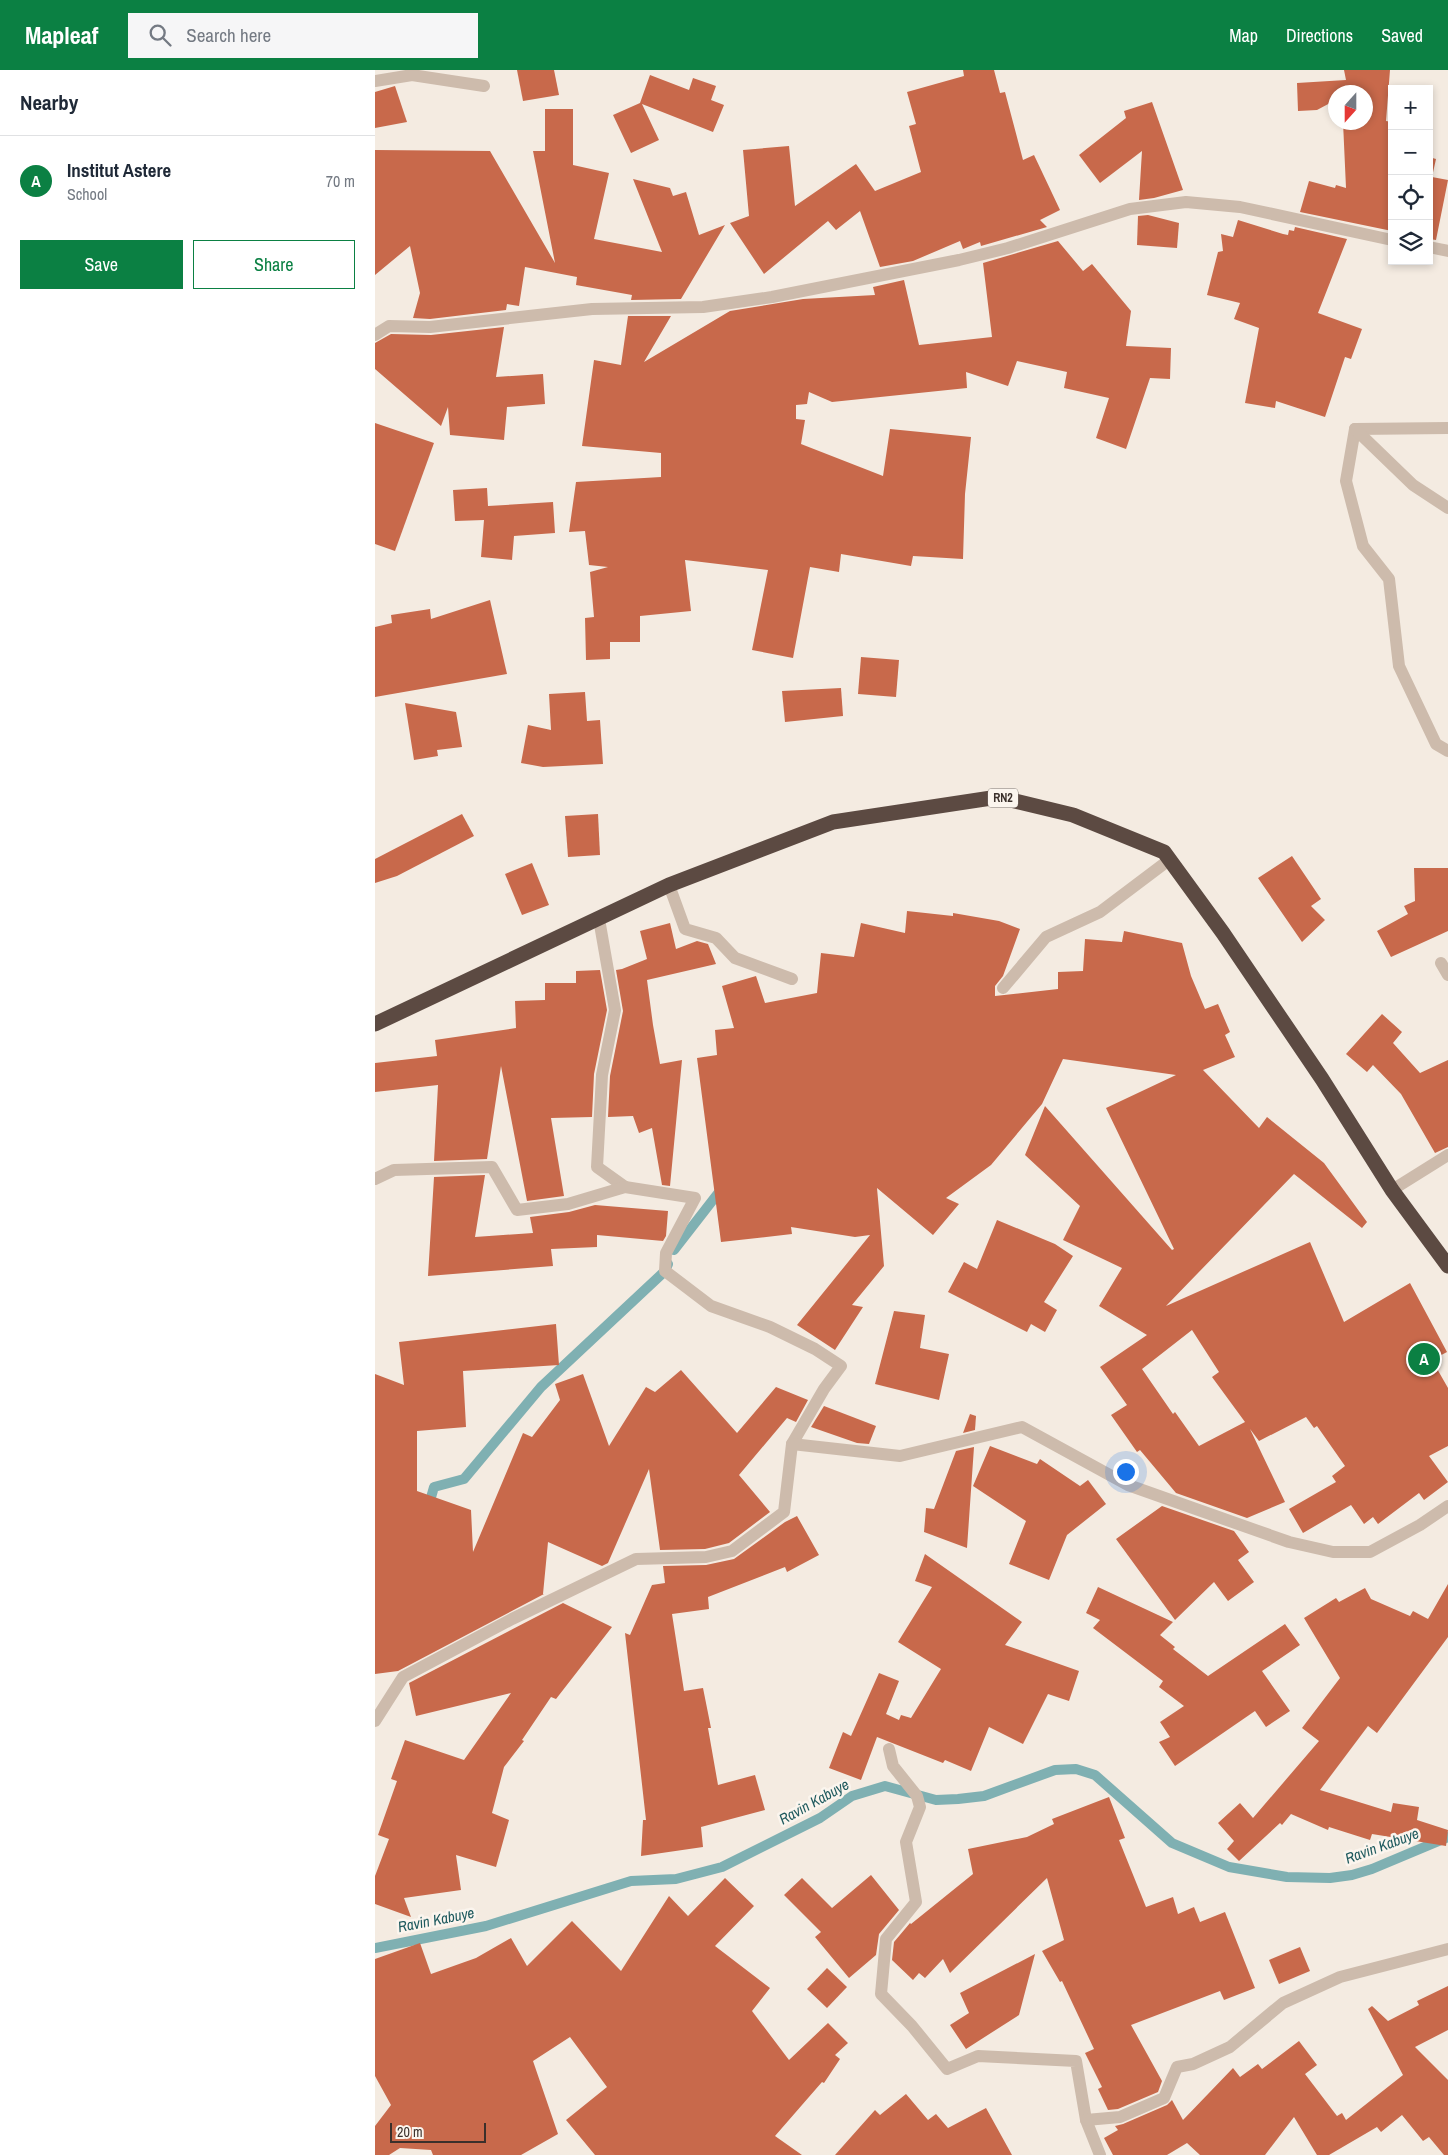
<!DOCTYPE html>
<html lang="en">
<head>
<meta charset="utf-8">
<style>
	:root { --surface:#fff; --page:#f6f6f7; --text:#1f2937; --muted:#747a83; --line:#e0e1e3; --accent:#0b8043 }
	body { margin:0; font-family:"Archivo Narrow",sans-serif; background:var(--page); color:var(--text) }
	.controls { position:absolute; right:15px; top:15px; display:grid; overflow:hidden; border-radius:0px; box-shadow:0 2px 8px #0003 }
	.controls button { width:45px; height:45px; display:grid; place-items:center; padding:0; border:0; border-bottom:1px solid var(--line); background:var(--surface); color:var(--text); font:25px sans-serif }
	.compass { position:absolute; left:953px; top:15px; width:45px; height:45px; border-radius:50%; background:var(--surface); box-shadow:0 2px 8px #0003; rotate:201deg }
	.scale { position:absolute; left:15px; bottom:12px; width:96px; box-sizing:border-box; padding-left:5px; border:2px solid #3b302b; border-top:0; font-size:14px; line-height:18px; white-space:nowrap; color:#3b302b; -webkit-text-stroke:4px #fbf5ee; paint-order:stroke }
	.you { position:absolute; left:750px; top:1401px; width:18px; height:18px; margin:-12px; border:4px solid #fff; border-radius:50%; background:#1a73e8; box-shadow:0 0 0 8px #1a73e833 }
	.badge { display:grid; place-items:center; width:32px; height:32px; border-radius:50%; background:var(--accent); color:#fff; font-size:16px; font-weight:700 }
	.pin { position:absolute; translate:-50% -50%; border:2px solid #fff; box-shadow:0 1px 5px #0006 }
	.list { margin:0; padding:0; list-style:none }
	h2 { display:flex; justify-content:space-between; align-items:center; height:65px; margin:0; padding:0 20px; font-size:21px }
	h2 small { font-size:16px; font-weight:400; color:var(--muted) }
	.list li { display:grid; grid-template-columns:32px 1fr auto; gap:15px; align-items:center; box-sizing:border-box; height:90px; padding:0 20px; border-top:1px solid var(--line) }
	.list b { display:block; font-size:19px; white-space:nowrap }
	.list p { margin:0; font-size:16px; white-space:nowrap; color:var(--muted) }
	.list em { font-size:16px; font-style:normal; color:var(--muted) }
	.actions { display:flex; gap:10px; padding:15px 20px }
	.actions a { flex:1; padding:11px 0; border:1px solid var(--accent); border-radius:0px; text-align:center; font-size:18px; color:var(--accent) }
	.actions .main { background:var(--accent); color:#fff }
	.icon { flex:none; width:28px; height:28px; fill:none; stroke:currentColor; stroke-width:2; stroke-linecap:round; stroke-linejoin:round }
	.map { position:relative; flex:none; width:1073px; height:2085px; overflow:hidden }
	header { display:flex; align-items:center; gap:30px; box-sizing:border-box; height:70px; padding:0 25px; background:var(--accent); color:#fff }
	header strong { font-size:24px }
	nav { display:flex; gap:28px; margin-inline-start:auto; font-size:18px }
	.search { width:350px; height:45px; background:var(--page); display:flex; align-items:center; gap:12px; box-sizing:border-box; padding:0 18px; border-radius:0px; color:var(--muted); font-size:19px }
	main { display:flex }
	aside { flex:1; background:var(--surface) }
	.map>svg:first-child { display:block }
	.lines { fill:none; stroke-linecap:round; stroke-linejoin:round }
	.stream { stroke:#7fb0b2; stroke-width:10 }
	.building { fill:#c8694b; fill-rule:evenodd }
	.minor { stroke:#cdbbac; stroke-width:12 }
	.highway { stroke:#5c4a42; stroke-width:15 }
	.labels { text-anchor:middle; stroke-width:5; stroke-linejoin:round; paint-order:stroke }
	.shield { fill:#fbf5ee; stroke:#756b66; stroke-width:1 }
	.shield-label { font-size:12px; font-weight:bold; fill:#3b302b }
	.water-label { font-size:15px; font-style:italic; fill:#1f5a5e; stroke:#fbf5ee }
</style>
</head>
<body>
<header>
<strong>Mapleaf</strong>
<div class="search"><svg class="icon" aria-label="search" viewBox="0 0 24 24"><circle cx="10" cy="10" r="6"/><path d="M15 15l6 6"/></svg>Search here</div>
<nav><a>Map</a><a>Directions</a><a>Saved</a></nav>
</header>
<main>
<aside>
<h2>Nearby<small></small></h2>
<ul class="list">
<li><span class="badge">A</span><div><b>Institut Astere</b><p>School</p></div><em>70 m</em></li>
</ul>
<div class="actions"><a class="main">Save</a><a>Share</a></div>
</aside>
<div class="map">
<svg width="1073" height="2085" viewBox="0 0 1073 2085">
	<rect width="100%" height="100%" fill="#f4ebe1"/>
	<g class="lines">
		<!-- stream -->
		<g class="stream">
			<path d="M299,1180L348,1117"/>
			<path d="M53,1438L59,1417L89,1409L166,1317L290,1201L293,1194"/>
			<path d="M0,1878L111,1856L256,1811L301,1809L347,1797L445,1748L477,1726L510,1716L561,1730L583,1729L609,1726L680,1700L701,1699L720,1705L797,1773L854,1797L912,1807L955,1808L977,1805L997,1799L1073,1767"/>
		</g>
	</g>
	<!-- building -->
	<g class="building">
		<path d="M142,0H179L184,25L148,31Z"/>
		<path d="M588,0H619L625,23L630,22L648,90L659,85L685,140L665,150L672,157L606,176L605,172L588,179L585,171L538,191L505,197L485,141L461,160L453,151L389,204L355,153L374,146L368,80L414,76L420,136L481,94L500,121L546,102L534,56L541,54L532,22L589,6Z"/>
		<path d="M969,0H1015L1011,51L1017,52V161L925,142L934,111L960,118L961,115L971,118L968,52H990V22H960V40H954L957,32L942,40L923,41L922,13L971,10Z"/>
		<path d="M275,5L314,20L318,8L341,16L336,30L349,35L338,62L267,34L284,70L256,83L238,45L265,33Z"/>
		<path d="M20,16L32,52L0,58V22Z"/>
		<path d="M777,32L808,120L779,128L764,130L767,81L725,113L704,85L751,48L749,41Z"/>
		<path d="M170,39H198V95L234,103L219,169L287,182L258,109L295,118L298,126L311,122L324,165L350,155L306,229L256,230L257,225L201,215L202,207L150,197L144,236L132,234L131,240L55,249L38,248L45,223L35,176L0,205V80L115,81L180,193L158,81H170Z"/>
		<path d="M1054,87L1061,89L1057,107L1073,110L1061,170L1054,169Z"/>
		<path d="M773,145L804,153L802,178L762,175L763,146Z"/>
		<path d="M863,150L908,164L913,165L914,160L919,161L920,157L972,169L943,243L987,259L976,289L970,287L950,347L901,331L900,338L870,333L884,258L859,249L865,233L832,225L843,182L848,181L846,164L858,167Z"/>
		<path d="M683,171L708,201L717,194L756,241L751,276L796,278L795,309L775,308L751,379L721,368L734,328L689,318L692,302L642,291L633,316L591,302L592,318L457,332L434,322L432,334L421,335V349L430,350L426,374L508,406L515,359L596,367L590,424L588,489L538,486L536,496L466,484L464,502L435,497L418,588L377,580L393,500L310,490L316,541L265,546V572H235V589L211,590L210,548L219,547L215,502L233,497L214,495L210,461L194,462L201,412L286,407V383L207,376L219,290L246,295L253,246H296L269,292L355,241L428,229L500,225L498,217L529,210L544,275L617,267L608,193Z"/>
		<path d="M129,257L121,307L168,304L170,334L132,337L129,370L75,365L73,337L66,356L0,299V273L16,264L56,265Z"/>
		<path d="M0,353L59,373L20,481L0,474Z"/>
		<path d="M112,418L113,436L178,432L180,463L139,466L137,490L106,487L109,450L80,451L78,420Z"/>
		<path d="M115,530L132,604L0,627V557L17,553L16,545L55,539L56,549Z"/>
		<path d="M486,587L524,590L521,627L483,624Z"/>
		<path d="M466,618L468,646L410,652L407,621Z"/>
		<path d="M210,622L212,651L225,650L228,694L168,697L146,693L153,655L176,660L174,624Z"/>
		<path d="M30,633L81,642L87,677L62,680L63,686L39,690Z"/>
		<path d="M87,744L99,766L22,806L0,813V789Z"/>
		<path d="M223,744L225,785L193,787L190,746Z"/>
		<path d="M917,786L946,829L936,836L950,850L927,872L883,808Z"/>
		<path d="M157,793L174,835L147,845L130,804Z"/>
		<path d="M1039,798H1073V861L1016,887L1002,861L1033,844L1029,836L1040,831Z"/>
		<path d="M532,841L578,846V843L624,851L645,859L628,906L620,916V926L683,919V902L708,901L710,869L747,872L749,861L807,873L816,906L830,939L843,934L855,962L850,965L860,987L828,1000L884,1058L892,1047L949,1093L992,1152L987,1158L919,1104L791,1236L935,1172L969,1252L1035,1213L1072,1282L1057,1290L1073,1318V1376L1054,1386L1073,1412L1049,1430L1044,1423L1003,1454L998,1447L989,1454L976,1435L928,1463L914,1439L961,1412L957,1406L970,1396L942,1356L939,1358L931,1347L884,1371L875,1359L910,1432L872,1448L801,1423L765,1380L762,1382L736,1345L752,1335L725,1297L772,1265L724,1236L747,1198L688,1170L705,1136L650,1085L670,1036L797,1180L799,1179L731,1038L801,1005L688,989L667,1034L616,1095L571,1128L584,1134L558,1165L502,1118L509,1196L477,1235L488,1237L460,1280L422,1255L495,1165L480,1167L416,1157L417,1164L346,1172L322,988L342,985L340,960L359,958L347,916L381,906L390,933L442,923L446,883L479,887L486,853L530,863ZM817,1260L844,1302L837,1307L870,1352L824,1376L800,1342L798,1344L767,1299Z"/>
		<path d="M295,853L301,879L322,871L333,874L341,894L272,910L278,955L285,994L307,990L295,1116L287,1115L277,1058L264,1063L258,1046L233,1047L235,1006L248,941L241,900L247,899L272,889L265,861Z"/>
		<path d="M225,900L232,940L219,1004L217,1047L176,1048L189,1126L152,1131L126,996L112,1089L59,1091L63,1015L0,1022V993L62,986L60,970L141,958L140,931L170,930V913H201V901Z"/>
		<path d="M1007,944L1027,962L1018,973L1045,1003L1073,990V1077L1060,1083L1026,1024L998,995L992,1002L971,984Z"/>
		<path d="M110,1105L100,1167L158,1163L155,1147L194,1142L220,1135L293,1141L291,1166L288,1171L222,1165V1177L176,1179L178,1196L53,1206L59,1107Z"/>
		<path d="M622,1150L680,1174L698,1186L669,1232L682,1240L670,1262L656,1254L652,1262L573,1222L589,1192L602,1199Z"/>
		<path d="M519,1241L550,1245L545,1278L574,1284L564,1330L500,1314Z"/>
		<path d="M181,1254L184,1295L88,1301L91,1357L42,1361V1421L96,1440L98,1482L148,1363L157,1367L185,1330L180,1314L208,1304L234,1376L271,1317L280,1322L306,1300L362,1363L401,1317L433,1330L421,1352L412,1348L364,1405L395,1442L354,1473L330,1479L285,1480L274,1399L233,1493L227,1496L173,1472L168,1524H169L23,1601L0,1604V1304L29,1315L24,1272Z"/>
		<path d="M449,1336L501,1356L494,1374L482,1373L436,1357Z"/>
		<path d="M595,1344L601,1346L600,1360L588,1363Z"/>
		<path d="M615,1376L662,1394L665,1389L705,1416L713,1410L731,1434L692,1465L674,1510L634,1494L651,1451L598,1416Z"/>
		<path d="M599,1377L592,1478L549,1462L551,1438L559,1439L581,1381Z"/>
		<path d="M787,1436L859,1461L874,1482L863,1490L879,1512L853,1531L839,1512L800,1550L741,1469Z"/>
		<path d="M422,1446L444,1485L412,1502L410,1497L333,1527L334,1539L297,1544L309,1621L328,1618L336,1658H333L343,1715L380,1705L390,1740L326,1757L328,1777L266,1786L268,1750H271L250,1563L255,1565L277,1515L290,1513L288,1496L331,1495L359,1489L410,1452Z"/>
		<path d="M550,1484L647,1552L630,1575L704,1601L694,1631L673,1624L648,1674L614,1657L596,1701L570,1690L568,1693L502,1667L486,1710L454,1698L468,1662L476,1666L504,1603L524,1611L511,1644L524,1650L526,1645L536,1648L566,1599L523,1572L557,1517L540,1511Z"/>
		<path d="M1073,1514V1567L1002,1663L993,1656L945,1720L1016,1742L1018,1733L1044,1737L1042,1750L1073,1760L1071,1776L997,1764L995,1770L954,1757L953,1760L916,1744L907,1755L905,1753L864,1791L852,1779L859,1771L843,1753L865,1733L878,1748L944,1671L927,1658L965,1608L929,1548L961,1528L964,1532L990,1518L996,1529L1035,1546L1038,1541L1053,1549Z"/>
		<path d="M723,1517L798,1552L785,1565L800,1577L798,1579L833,1606L910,1554L925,1575L887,1601L915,1641L891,1657L880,1641L800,1696L784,1672L795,1667L785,1652L809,1636L784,1617L788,1611L718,1558L725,1550L711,1543Z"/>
		<path d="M188,1533L237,1557L181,1629L176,1627L147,1670L149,1671L129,1697L117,1743L134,1750L121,1797L81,1785L86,1820L29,1828L36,1847L0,1834V1806L14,1769L3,1765L22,1711L16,1709L30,1670L89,1690L136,1623L41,1646L34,1613Z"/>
		<path d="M734,1727L750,1768L744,1770L771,1837L798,1827L803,1844L819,1837L825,1852L850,1842L880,1918L849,1930L845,1921L756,1955L787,2011L783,2022L743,2039L733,2040L723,2019L727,2017L710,1983L719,1979L687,1911L685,1912L667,1881L689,1870L672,1808L575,1903L568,1889L550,1908L544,1903L538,1910L517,1890L519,1872L535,1853L536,1854L598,1804L593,1779L652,1767L679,1754L677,1749Z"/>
		<path d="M496,1805L524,1840L504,1864L501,1885L474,1908L440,1867L446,1862L409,1825L427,1808L457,1838Z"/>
		<path d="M350,1808L379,1836L340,1876L395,1918L377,1941L414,1990L453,1953L473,1973L460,1985L465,1989L449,2013L447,2012L400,2066L427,2085H220L191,2050L232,2017L195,1967L158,1991L183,2064L146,2085H58L56,2080L25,2078L14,2085H0V2056L16,2035L0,2006V1889L45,1873L56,1904L101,1888L136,1868L152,1896L197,1851L246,1901L294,1826L313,1846Z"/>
		<path d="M925,1877L935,1901L904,1914L894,1890Z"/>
		<path d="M660,1884L644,1945L591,1979L575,1955L594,1943L585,1923Z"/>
		<path d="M452,1898L472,1917L452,1938L432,1919Z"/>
		<path d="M1073,1916V1960L1040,1977L1073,2010V2085H1069L1054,2067L1048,2071L1027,2045L1006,2062L1002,2057L954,2085H942L919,2047L890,2085H825L812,2073L792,2085H738L729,2068L743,2060L740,2056L748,2054L792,2035L797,2030L808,2050L858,1998L865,2007L883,1994L887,1999L924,1971L942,1995L930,2004L962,2046L967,2043L971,2050L1028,2005L993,1939L997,1936L1013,1951L1044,1935L1042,1931Z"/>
		<path d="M531,2024L553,2050L561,2044L573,2058L611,2038L637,2085H460L500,2040L505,2045Z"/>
	</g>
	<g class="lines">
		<!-- minor -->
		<g class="minor">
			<path d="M0,11L37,5L109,16"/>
			<path d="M1054,177L1073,181"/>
			<path d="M0,265L14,256L55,257L217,239L328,237L397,227L584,190L633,178L755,139L811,132L865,137L1017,170"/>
			<path d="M1073,358L980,359L971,411L988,476L1014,509L1024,596L1061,674L1073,681"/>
			<path d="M980,359L1038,415L1073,438"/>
			<path d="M294,815L310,859L341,868L360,888L417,909"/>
			<path d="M224,849L240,940L227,1005L222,1097L250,1117"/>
			<path d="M1066,893L1073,905"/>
			<path d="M628,918L671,867L725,842L794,790"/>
			<path d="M0,1109L19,1100L117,1097L142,1140L193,1134L250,1117L320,1128L291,1183L290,1201L336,1236L395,1257L440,1279L466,1296L449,1319L417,1374L409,1442L357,1481L331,1487L261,1489L137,1549L28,1607L0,1651"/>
			<path d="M1017,1120L1073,1085"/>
			<path d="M417,1374L525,1386L647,1357L753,1415L914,1472L958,1482H995L1045,1455L1073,1436"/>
			<path d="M514,1679L518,1696L542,1726L545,1737L531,1772L541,1832L511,1869L506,1924L537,1956L572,1999L603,1986L701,1991L711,2050L725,2085"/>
			<path d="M711,2050L745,2047L789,2028L802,1997L818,1994L855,1977L908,1933L965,1907L1073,1879"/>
		</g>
		<!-- highway -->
		<path class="highway" d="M0,954L294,815L458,752L623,727L698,745L789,782L848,863L947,1009L1017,1120L1073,1196"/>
	</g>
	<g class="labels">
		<!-- shield labels -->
		<rect class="shield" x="613" y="718.5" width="30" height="19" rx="4"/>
		<g class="shield-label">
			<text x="628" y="732">RN2</text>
		</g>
		<!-- water labels -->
		<g class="water-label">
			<text transform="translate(439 1732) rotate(-29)" y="5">Ravin Kabuye</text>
			<text transform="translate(1007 1776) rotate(-20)" y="5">Ravin Kabuye</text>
			<text transform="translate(61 1850) rotate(-11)" y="5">Ravin Kabuye</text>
		</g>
	</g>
</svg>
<div class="controls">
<button>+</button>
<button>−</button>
<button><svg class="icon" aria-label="locate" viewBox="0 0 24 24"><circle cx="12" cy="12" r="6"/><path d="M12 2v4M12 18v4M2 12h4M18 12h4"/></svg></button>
<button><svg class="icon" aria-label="layers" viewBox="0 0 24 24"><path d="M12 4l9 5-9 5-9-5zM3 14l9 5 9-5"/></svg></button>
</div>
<svg class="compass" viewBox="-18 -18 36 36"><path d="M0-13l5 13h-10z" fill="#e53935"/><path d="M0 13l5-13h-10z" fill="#747a83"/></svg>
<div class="scale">20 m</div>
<div class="you"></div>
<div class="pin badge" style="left:1049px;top:1289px">A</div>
</div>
</main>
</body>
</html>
